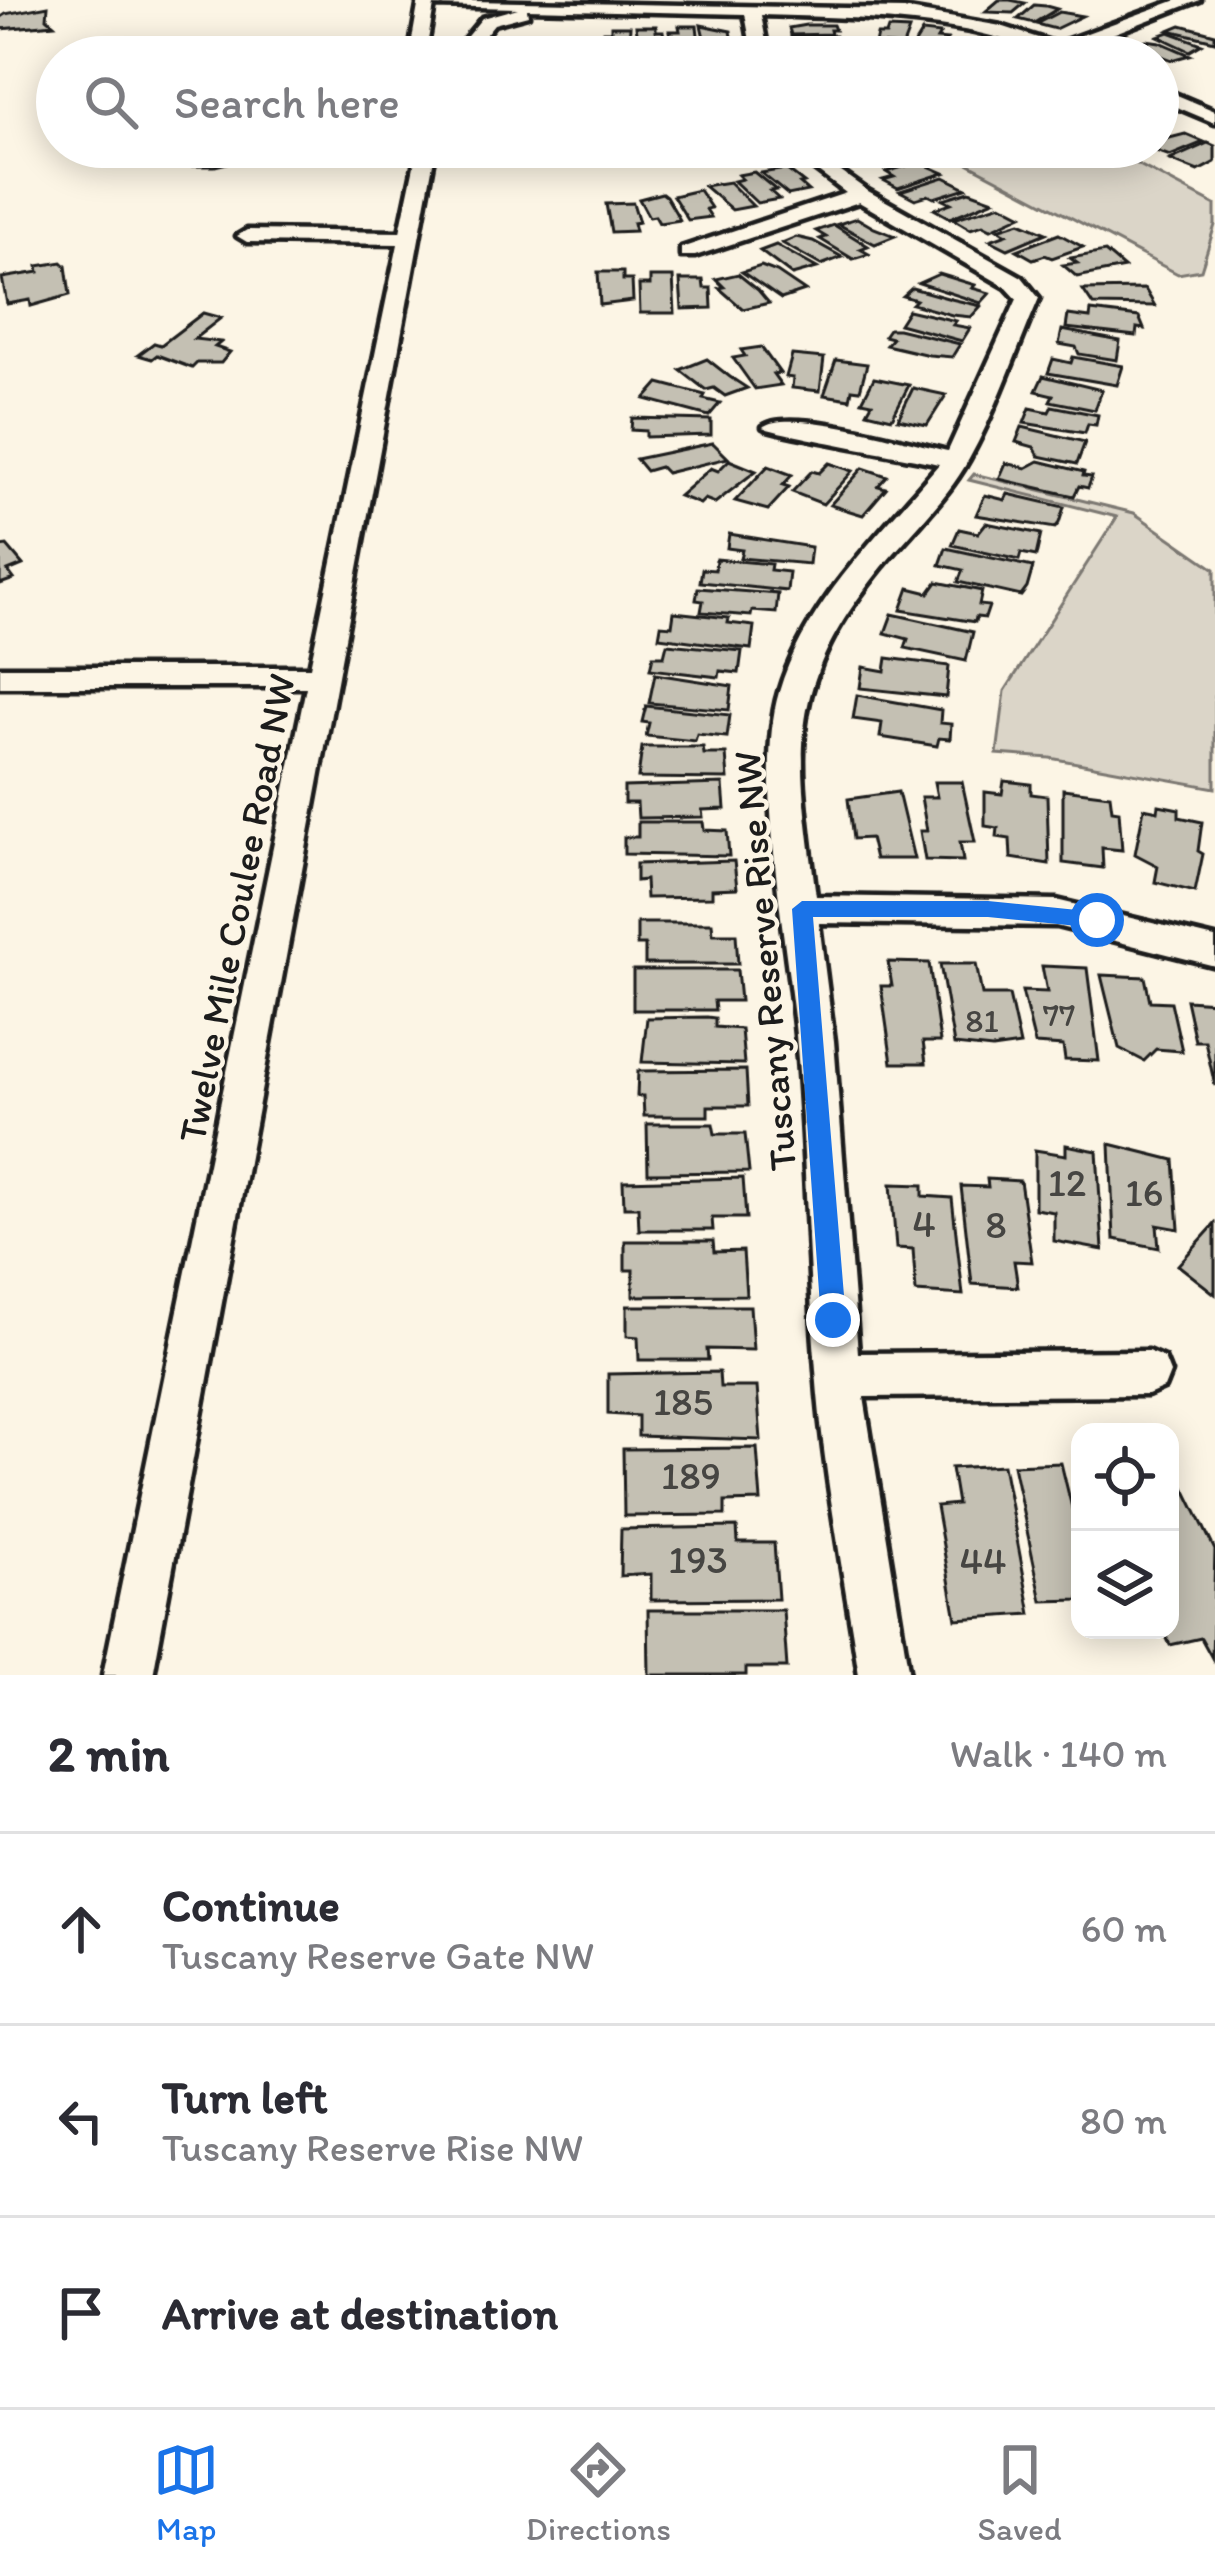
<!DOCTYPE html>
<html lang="en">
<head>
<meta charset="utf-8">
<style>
	:root { --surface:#fff; --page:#f2f2f3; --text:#2b2b33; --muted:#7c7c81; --line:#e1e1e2; --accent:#1a73e8 }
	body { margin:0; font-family:Itim,sans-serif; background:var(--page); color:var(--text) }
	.controls { position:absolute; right:36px; bottom:36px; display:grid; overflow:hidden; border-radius:24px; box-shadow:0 6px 30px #0003 }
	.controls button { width:108px; height:108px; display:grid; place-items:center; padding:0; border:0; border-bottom:3px solid var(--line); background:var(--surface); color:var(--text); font:60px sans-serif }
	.stop { position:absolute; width:36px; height:36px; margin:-27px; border:9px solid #1a73e8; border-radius:50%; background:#fff }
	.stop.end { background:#1a73e8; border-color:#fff; box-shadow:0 3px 12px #0008 }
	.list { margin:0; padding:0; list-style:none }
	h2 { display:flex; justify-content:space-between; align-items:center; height:156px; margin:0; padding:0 48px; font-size:51px }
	h2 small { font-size:39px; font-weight:400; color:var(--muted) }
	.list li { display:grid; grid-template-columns:78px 1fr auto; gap:36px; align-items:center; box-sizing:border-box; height:192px; padding:0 48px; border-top:3px solid var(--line) }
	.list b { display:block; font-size:45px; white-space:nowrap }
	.list p { margin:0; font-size:39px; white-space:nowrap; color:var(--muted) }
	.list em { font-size:39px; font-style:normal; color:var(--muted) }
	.icon { flex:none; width:66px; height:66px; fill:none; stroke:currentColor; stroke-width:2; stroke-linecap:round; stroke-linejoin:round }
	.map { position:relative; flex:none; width:1215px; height:1675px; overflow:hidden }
	.search { position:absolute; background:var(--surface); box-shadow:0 6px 30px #0003; left:36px; right:36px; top:36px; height:132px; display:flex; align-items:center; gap:30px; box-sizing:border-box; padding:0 42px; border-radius:66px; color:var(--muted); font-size:45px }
	.sheet { height:732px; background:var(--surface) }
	nav { display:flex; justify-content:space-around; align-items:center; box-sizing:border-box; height:168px; border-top:3px solid var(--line); background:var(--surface); font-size:33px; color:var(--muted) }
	nav a { display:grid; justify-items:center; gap:6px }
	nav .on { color:var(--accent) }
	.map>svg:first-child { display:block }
	.green { fill:#dbd5c8; stroke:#7c7872; stroke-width:3 }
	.building { fill:#c4c0b3; stroke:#1c1c1c; stroke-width:3 }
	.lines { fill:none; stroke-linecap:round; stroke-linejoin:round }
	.minor-casing { stroke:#1c1c1c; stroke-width:9 }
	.minor { fill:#fcf5e5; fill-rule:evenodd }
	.route { fill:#1a73e8 }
	.labels { text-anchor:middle; stroke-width:9; stroke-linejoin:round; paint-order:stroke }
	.number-label { font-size:33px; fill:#464542 }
	.street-label { font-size:39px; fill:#1c1c1c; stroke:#fcf5e5 }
	.near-number-label { font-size:39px; fill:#464542 }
</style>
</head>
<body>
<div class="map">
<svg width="1215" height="1675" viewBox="0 0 1215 1675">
	<rect width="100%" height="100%" fill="#fcf5e5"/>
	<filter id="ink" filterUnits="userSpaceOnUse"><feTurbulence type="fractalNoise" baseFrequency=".00833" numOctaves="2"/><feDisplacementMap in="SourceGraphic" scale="24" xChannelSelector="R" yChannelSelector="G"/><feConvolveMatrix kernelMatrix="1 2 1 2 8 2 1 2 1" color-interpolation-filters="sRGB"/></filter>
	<g filter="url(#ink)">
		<!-- green -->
		<g class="green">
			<path d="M937,147H1105L1215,205V225L1201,270L1178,274Z"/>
			<path d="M974,474L1134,513L1215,569V788L1050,758L997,754L1005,691L1117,517L969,480Z"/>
		</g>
		<!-- building -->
		<g class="building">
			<path d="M999,0H1010L1025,3L1013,13L985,12Z"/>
			<path d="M1034,5L1046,6L1057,9L1034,23L1018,19Z"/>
			<path d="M48,6L47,18L54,24L0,29V18L6,14Z"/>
			<path d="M1059,12L1082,16L1055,29L1036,24Z"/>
			<path d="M701,25L731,31L733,42H705Z"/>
			<path d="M806,25H833L835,30H830L831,34L791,35L789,28Z"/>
			<path d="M1181,25L1215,34V41L1169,30Z"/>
			<path d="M611,26H630L629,43L603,41V31H611Z"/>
			<path d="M636,26H656V31H663L665,44H639Z"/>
			<path d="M679,26H697L699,43L672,46L669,31H680Z"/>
			<path d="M888,29L909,30L903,46L875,44L877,35H886Z"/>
			<path d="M922,32L940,34L937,39L947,40L935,53L911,50Z"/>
			<path d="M1169,32L1202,44L1190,51L1158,36Z"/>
			<path d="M835,36V46H802L792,43L791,37Z"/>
			<path d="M1146,40L1160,42L1190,55L1172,60L1132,45Z"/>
			<path d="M979,41L997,46L978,57L941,56Z"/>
			<path d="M806,48H837L844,57H796L794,52H807Z"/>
			<path d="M1185,134L1204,142L1170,156L1145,147H1158V141Z"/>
			<path d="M1208,143L1215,146V162L1198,171L1170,160Z"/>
			<path d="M267,147L258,161L233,157L231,162L215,166H191L195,159H185L189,149Z"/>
			<path d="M894,149L906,162L861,168L847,158Z"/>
			<path d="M919,162L944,173L898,188L883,180L894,177L886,172Z"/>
			<path d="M786,169L804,183L800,184L808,191L788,195L761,173Z"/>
			<path d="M754,172L776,190L770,191L779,199L757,203L734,181L742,179L738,175Z"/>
			<path d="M944,177L966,188L934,198L928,195L915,199L900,191Z"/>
			<path d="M729,182L753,206L732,210L704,186Z"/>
			<path d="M699,190L711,208L706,209L711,217L688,220L673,196Z"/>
			<path d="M969,191L994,200L950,218L934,209L951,203L943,199Z"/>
			<path d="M662,193L666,196L680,220L659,223L655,216L649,217L639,199Z"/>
			<path d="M633,203L639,222L633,223L635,231L611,232L606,204Z"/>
			<path d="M1001,204L1022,215L991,229L983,225L970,229L953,219Z"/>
			<path d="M857,218L874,228L895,236L875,244L838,224Z"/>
			<path d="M1020,222L1046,233L1008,249L990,240L1007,234L998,229Z"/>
			<path d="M834,225L868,246L860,249L869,254L853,259L820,239L826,237L816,231Z"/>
			<path d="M1059,234L1083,247L1052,258L1045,255L1033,259L1017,250Z"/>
			<path d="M796,237L813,241L842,257L821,265L782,243Z"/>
			<path d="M776,245L817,268L792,275L760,251Z"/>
			<path d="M1105,252L1124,268L1077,277L1063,265L1077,263L1070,258Z"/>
			<path d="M62,262L66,266L70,295L31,306L30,300L7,304L2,278L39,272L38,266Z"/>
			<path d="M761,266L777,272L805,291L781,299L742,272Z"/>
			<path d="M598,272H623V280H632L633,301L600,305Z"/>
			<path d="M738,274L758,290L769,303L743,309L719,288L724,287L716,279Z"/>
			<path d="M939,274L975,285L972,288L990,293L981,303L919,283Z"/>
			<path d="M650,277H673L675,313H640L639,285H650Z"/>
			<path d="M680,280H703L704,288H711L712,308L682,309Z"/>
			<path d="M912,288L951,299L981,306L971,317L952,315L912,304L916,300L903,296Z"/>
			<path d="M1145,289L1155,306L1093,305L1083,290Z"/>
			<path d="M908,310L956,321L953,325L970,328L962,341L899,324Z"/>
			<path d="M1091,311L1139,317L1144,329L1137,328L1136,336L1066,328L1068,315L1090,318Z"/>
			<path d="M203,313L221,318L194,339L221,342L215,347L230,352L221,363H197L192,368L157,355L152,359L138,355L154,343L161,345Z"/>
			<path d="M889,329H898L960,344L952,357L929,355L886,345L892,338L884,336Z"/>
			<path d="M1062,330L1120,341L1117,360L1079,354L1076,347L1059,344Z"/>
			<path d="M761,347L780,373L773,374L781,385L755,389L733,358L745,356L741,350Z"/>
			<path d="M792,355L824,358L820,391L792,388L793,378L786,377Z"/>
			<path d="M1073,357L1123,366L1117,385L1048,373L1053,359L1071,363Z"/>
			<path d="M707,359L730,377L747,388L725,396L714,388L706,390L680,370Z"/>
			<path d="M836,360L867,364L860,390L852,389L850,399L824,395Z"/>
			<path d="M1043,376L1102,390L1095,410L1050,401L1053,395L1036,391Z"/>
			<path d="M874,378L909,385L892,418L867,412L872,403L862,401Z"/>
			<path d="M659,383L705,395L703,399L720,403L709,416L645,399Z"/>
			<path d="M913,388L946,395L927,425L898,419Z"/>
			<path d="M1052,406L1098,415L1096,425L1088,424L1085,433L1024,423L1030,408L1049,412Z"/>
			<path d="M632,418L711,420V435L646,437V431L631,430Z"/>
			<path d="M1022,427L1085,442L1077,464L1039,456L1034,447L1016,442Z"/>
			<path d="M713,443L728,458L666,473L660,467L646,471L636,459Z"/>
			<path d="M729,460L756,471L715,503L705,499L700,504L679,496L711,468L718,471Z"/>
			<path d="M1039,461L1084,472L1083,476L1092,477L1088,488L1079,486L1074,496L999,479L1006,463L1026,468Z"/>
			<path d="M829,463L853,471L823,504L792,492L812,471L819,473Z"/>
			<path d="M768,466L792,475L783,485L789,487L768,510L735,501Z"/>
			<path d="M863,468L887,476L878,486L886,488L863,515L830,505Z"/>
			<path d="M1008,494L1064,507L1059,523L1055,528L976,515L985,495L1005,500Z"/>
			<path d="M986,523L1041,534L1036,556L1021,553L1019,560L952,545L959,529L978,533Z"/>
			<path d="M729,534L811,547L809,564L740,558L742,550L727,548Z"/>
			<path d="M7,546L23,565L8,571L14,579L0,584V547Z"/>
			<path d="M946,548L1033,567L1027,588L1021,596L958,582L963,570L940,565Z"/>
			<path d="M716,559L771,564L770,570L789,572L787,591L700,582L702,569L715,570Z"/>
			<path d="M937,582L982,591L979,605L989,606L985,618L976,617L975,622L901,610L909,588L929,593Z"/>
			<path d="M698,588L778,594L776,613L752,611L751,616L701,612L703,601L696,600Z"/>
			<path d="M674,612L729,618L728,623L754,626L751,649L659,637L661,625L672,626Z"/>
			<path d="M892,614L973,632L966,661L905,648L908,639L885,633Z"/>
			<path d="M667,644L742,651L739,673L720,671L719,677L650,669L653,656H664Z"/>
			<path d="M887,658L949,666L946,697L860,688L863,667L885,671Z"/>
			<path d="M655,674L732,686L729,710L649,703Z"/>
			<path d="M857,695L941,710L940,723L951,724L950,739L939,738L937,746L880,737L882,723L853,719Z"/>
			<path d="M646,706L730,715L727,737L697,734L695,741L646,736L649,723L642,722Z"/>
			<path d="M642,747H703L704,754H726L728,779L638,778Z"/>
			<path d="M1004,781L1031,784V794L1047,796L1049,864L1011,858L1010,839L997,837L998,828L985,826V792L1002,794Z"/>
			<path d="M934,782H962L975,842H960L963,861L925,860L920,831H927L921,797H937Z"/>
			<path d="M723,784L725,809L702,810L703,817L638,818L637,803H624V787Z"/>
			<path d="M1063,789L1110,795L1112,810L1119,811L1122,850L1102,848L1103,868L1063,863Z"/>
			<path d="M898,792L914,859H875L870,838L853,839L848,799Z"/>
			<path d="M1159,805L1179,809V817L1202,822L1198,851L1203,854L1195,892L1155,882L1158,866L1135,854L1144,808L1158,811Z"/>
			<path d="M638,822H703L704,830L727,831L729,856L624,854V837H638Z"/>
			<path d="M734,861L737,888L712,889V897L646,898L645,880L636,881V864Z"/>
			<path d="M637,923H712L713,934H736L738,964H645V945H637Z"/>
			<path d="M888,962L929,963L940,1042H923L926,1063H892L881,986H892Z"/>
			<path d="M940,964H976L982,995H1009L1020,1045L992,1049L954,1045Z"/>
			<path d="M1042,966L1087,968L1099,1061L1065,1060L1063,1046L1035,1044L1022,991L1047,992Z"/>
			<path d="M633,970H737L740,1001H714L715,1010H633Z"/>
			<path d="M1101,975L1145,977L1150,1001L1171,1002L1182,1051L1156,1049L1144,1061L1119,1048Z"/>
			<path d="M1186,1000L1215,1002V1086L1205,1041H1195Z"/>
			<path d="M707,1017L715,1018V1027L741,1029L744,1064L642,1062L647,1018Z"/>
			<path d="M746,1070L748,1106H708V1116H644L643,1096H637L638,1071Z"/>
			<path d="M647,1124H713L715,1134H745L749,1172L648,1173Z"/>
			<path d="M1110,1144L1174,1160L1179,1229L1157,1225L1159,1248L1114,1239Z"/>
			<path d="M1066,1145L1097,1151L1103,1250L1054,1241V1212L1035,1209V1150L1066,1155Z"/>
			<path d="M743,1178L746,1218H712L713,1230H639L638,1207H624L623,1181Z"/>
			<path d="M987,1179L1020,1181L1032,1262L1014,1261L1018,1287L972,1284L961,1186L988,1187Z"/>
			<path d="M891,1184L923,1185V1196L952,1198L963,1295L916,1292L913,1249L896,1248Z"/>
			<path d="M1215,1224V1294L1178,1265Z"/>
			<path d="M625,1241H713L714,1252L743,1251L746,1295L633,1296V1270H625Z"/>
			<path d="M627,1306H750L753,1350L707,1349L708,1360H639L638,1337L627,1336Z"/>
			<path d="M719,1372L720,1387H757L761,1440L638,1436V1416L608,1414V1374Z"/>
			<path d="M757,1448L761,1501L725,1502V1515L624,1516L623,1449Z"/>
			<path d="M1061,1463L1073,1512H1080V1600L1042,1601L1013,1465Z"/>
			<path d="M1003,1465L1031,1614L956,1619L936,1506L957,1504L951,1468Z"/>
			<path d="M1182,1483L1215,1550L1212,1658L1201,1638L1170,1645L1163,1630H1170V1487Z"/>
			<path d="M737,1527L738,1543H774L778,1599L651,1600V1574L620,1576L621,1529Z"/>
			<path d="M648,1610H783L787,1668H746V1675H649Z"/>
		</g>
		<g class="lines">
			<!-- minor casing -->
			<g class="minor-casing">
				<g id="minor">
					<path d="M419,0L903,9L1001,26L1057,44L1177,0H1200L1074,49L1090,57C1047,57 1007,37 964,30C897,18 830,17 761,15L769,57H753L745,14L527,9L528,15L494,24L467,57H450L482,18L518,8L434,6L425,57H409Z"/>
					<path d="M1158,87L1215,111V123L1158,99Z"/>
					<path d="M418,147H436L153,1675H103L306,687H0V667H310L398,244L247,242L237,236L247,230L400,232Z"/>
					<path d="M785,147H806L868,191L1022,277L1039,298C1016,351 997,409 969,459C948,498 910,533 882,567C783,689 798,749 816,896L1056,900L1215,938V966L1056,926L819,923L834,1041L858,1353L1148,1351L1164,1358L1170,1373L1164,1388L1148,1395L864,1397L909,1675H859C844,1574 823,1471 816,1370C807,1258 806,1146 796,1035C787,944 754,775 779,692C805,603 881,533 939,464C915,458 770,433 763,427C787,406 913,443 948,451L1017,299L1006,287L859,202L695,256H681V248L846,193Z"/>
				</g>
			</g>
			<!-- minor -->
			<use href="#minor" class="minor"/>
		</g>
	</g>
	<!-- route -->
	<path class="route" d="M802,901H988L1097,912L1108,920L1097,928L988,917H813L846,1320L842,1329L833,1332L824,1329L821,1320L792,909Z"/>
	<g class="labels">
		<!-- number labels -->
		<g class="number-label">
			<text x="1059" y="1026">77</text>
			<text x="982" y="1032">81</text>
		</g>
		<!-- street labels -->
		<g class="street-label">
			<text transform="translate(236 908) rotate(-79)" y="14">Twelve Mile Coulee Road NW</text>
			<text transform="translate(764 961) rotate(-95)" y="14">Tuscany Reserve Rise NW</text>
		</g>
		<!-- near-number labels -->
		<g class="near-number-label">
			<text x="1067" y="1196">12</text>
			<text x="1144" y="1206">16</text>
			<text x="924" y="1237">4</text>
			<text x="996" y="1238">8</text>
			<text x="683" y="1415">185</text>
			<text x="691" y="1489">189</text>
			<text x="698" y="1573">193</text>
			<text x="983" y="1574">44</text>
		</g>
	</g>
</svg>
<div class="controls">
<button><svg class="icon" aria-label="locate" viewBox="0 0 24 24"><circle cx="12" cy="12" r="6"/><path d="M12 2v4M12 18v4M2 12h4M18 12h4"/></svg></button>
<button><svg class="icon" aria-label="layers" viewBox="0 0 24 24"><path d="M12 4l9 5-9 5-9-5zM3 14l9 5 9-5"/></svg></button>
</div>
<div class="stop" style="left:1097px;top:920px"></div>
<div class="stop end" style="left:833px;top:1320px"></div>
<div class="search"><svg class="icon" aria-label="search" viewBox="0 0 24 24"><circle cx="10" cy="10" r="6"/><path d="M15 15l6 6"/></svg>Search here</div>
</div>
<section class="sheet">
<h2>2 min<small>Walk · 140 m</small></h2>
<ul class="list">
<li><svg class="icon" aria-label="ahead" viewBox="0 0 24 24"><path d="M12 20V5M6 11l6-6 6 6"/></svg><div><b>Continue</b><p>Tuscany Reserve Gate NW</p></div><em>60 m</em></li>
<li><svg class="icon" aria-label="left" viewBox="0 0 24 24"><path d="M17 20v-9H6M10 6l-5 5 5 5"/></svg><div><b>Turn left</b><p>Tuscany Reserve Rise NW</p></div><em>80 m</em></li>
<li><svg class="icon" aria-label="arrive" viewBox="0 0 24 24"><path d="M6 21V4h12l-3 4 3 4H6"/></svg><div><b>Arrive at destination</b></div></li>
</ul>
</section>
<nav>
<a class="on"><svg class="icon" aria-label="map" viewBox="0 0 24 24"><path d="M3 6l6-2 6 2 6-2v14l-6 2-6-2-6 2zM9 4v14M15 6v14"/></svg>Map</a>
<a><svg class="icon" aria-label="directions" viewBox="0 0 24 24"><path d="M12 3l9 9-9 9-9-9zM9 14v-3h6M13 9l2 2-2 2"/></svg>Directions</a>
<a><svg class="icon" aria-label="saved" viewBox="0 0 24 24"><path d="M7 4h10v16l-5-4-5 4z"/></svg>Saved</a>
</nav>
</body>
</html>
